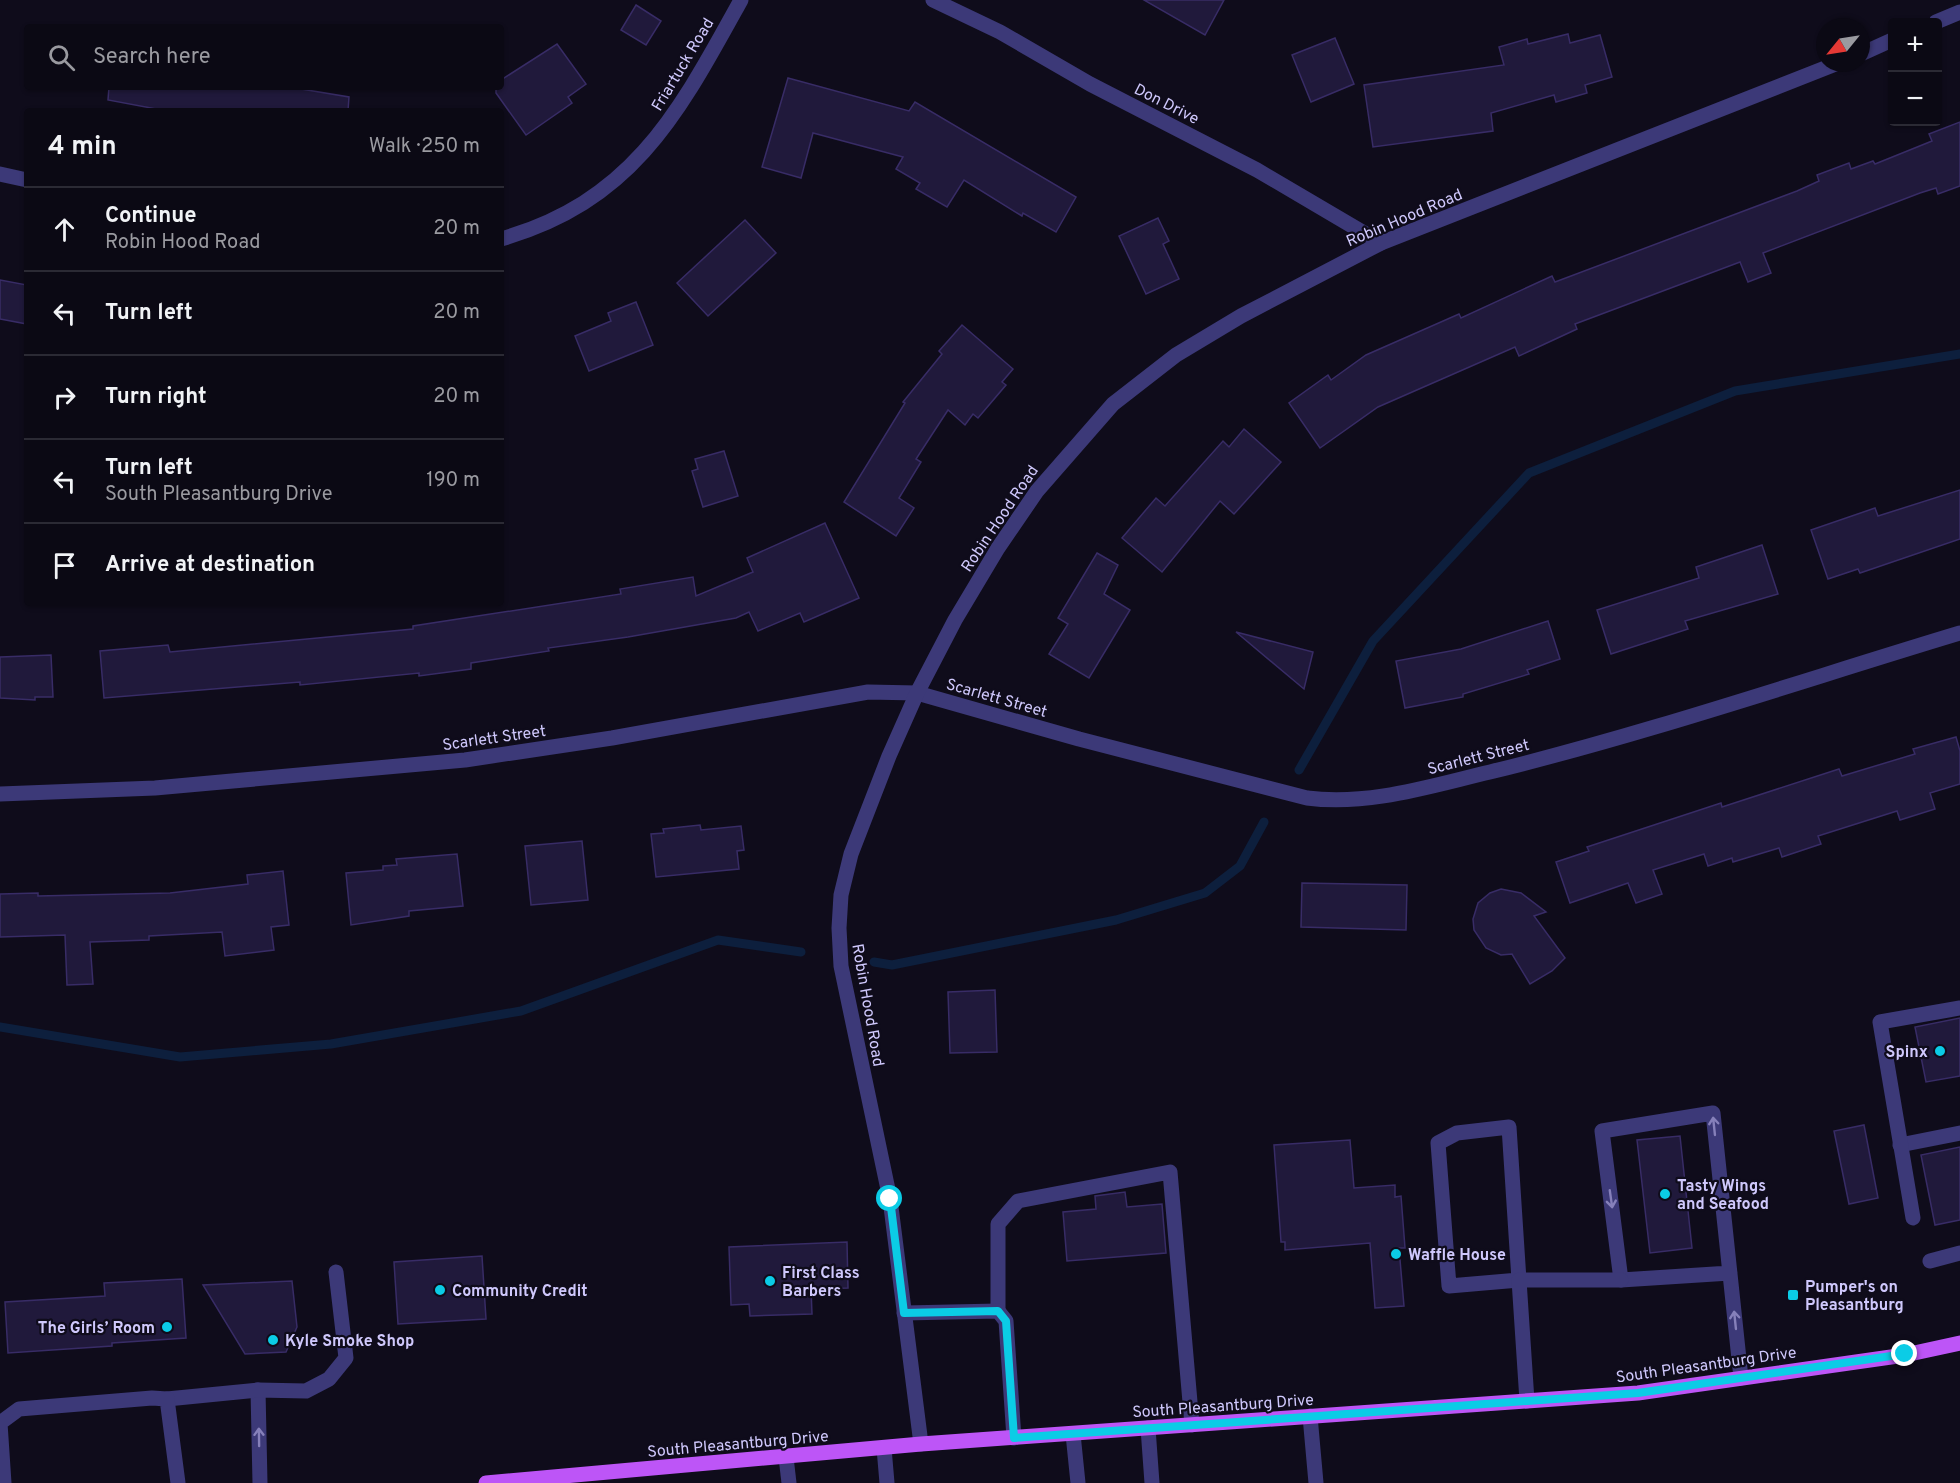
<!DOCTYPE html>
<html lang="en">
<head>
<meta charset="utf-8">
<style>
	:root { --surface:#0b0914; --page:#191722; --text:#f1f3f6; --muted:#9a9aa0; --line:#2b2a34 }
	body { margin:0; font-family:Overpass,sans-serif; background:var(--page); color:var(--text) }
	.controls { position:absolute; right:18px; top:18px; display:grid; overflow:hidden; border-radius:6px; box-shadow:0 2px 4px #0004 }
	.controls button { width:54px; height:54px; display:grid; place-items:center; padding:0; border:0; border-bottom:2px solid var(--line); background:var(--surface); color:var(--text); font:30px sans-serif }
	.compass { position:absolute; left:1816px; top:18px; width:54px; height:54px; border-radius:50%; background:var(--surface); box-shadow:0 2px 4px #0004; rotate:240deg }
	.stop { position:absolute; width:18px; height:18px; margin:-14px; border:4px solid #0bcce6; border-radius:50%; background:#fff }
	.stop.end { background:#0bcce6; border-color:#fff; box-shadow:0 2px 6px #0008 }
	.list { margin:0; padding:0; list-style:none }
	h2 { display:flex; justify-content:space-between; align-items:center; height:78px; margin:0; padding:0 24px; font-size:26px }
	h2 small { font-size:20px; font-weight:400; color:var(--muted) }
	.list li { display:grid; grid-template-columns:39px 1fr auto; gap:18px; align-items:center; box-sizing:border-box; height:84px; padding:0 24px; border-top:2px solid var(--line) }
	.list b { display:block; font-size:22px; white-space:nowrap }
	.list p { margin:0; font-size:20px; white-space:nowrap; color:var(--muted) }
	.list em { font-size:20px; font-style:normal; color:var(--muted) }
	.icon { flex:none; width:33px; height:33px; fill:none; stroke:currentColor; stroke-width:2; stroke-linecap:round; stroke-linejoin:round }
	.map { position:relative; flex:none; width:1960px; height:1483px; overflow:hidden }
	.search { position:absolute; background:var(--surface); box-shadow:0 2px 4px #0004; left:24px; top:24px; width:480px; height:66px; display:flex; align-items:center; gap:15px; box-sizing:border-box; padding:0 21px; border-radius:6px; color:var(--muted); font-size:22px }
	.panel { position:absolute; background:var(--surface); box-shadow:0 2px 4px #0004; left:24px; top:108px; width:480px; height:498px; border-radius:6px }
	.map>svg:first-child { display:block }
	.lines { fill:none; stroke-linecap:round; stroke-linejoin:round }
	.stream { stroke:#0d1f3d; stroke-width:9 }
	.building { fill:#20193b; stroke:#382c66; stroke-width:1.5 }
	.lane { stroke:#3c3978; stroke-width:15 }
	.street { stroke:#3c3978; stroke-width:15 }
	.primary { stroke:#bd55f7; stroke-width:15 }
	.oneway { stroke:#8680ba }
	.route { stroke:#0bcce6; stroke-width:8 }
	.poi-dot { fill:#0bcce6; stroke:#0f0c1b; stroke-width:2 }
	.labels { text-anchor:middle; stroke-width:4.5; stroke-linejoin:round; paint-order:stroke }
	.street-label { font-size:16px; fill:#cfc8fc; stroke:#0f0c1b }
	.poi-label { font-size:16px; font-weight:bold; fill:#cfc8fc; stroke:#0f0c1b; text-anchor:start }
</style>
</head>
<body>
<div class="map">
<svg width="1960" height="1483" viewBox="0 0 1960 1483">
	<rect width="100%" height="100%" fill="#0f0c1b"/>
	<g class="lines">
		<!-- stream -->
		<g class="stream">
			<path d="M1299,770L1373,641L1529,473L1735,391L1960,354"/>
			<path d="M874,962L892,965L1116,920L1205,893L1240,866L1264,822"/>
			<path d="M0,1027L180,1057L331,1044L521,1011L718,940L801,952"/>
		</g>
	</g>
	<!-- building -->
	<g class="building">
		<path d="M1144,0H1224L1205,35Z"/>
		<path d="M636,5L661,21L646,45L621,30Z"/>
		<path d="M1568,34L1570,43L1600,35L1612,77L1585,85L1587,93L1556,102L1554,95L1491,113L1493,131L1373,147L1364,85L1504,65L1499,47L1527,39L1528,44Z"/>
		<path d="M1335,38L1354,84L1311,102L1292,55Z"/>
		<path d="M557,44L586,84L568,97L572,103L526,135L496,93V87H501V80Z"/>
		<path d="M788,78L909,111L915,102L1076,197L1056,232L1023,213L1022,216L964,180L947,207L916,189L920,183L896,169L903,157L813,133L801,178L762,167Z"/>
		<path d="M109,87H289L349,97L348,111H167L108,100Z"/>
		<path d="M1960,122V186L1938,194L1936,188L1920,193L1763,253L1771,273L1748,282L1740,262L1575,324L1577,329L1519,356L1515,347L1378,407L1320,448L1289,403L1328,375L1331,380L1366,355L1459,314L1461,318L1552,276L1555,282L1797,191L1819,181L1817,175L1849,163L1851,169L1873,161L1875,164L1932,141L1929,134Z"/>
		<path d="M1158,218L1169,241L1163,244L1179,279L1146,294L1119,236Z"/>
		<path d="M745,220L776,253L708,316L677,283Z"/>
		<path d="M0,280L27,285V324L0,319Z"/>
		<path d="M636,302L653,345L589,371L575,336L611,321L608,313Z"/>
		<path d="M962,325L1013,369L1002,382L1006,385L978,418L973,414L965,425L948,410L916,459L921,462L899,498L914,508L896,536L844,502L905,403L903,402L942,354L939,351Z"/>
		<path d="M1244,429L1281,462L1234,514L1220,501L1162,572L1122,538L1156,498L1165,506L1223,441L1229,447Z"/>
		<path d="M724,451L738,496L703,507L692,471L698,469L695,459Z"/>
		<path d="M1960,490V539L1860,573L1858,569L1828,579L1811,530L1875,508L1878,516Z"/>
		<path d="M825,523L859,598L804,622L800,613L758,631L749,612L736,618L628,637L548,648L549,651L471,663V669L419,676V673L300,685V682L104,698L100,651L168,645L170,652L413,629V626L621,594L620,589L693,577L696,596L753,572L747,558Z"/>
		<path d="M1762,545L1778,594L1685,621L1688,629L1611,654L1597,610L1699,578L1696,567Z"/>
		<path d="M1097,553L1118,565L1104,594L1130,610L1089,678L1049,654L1068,624L1058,618Z"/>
		<path d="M1548,621L1560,659L1527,670L1529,674L1463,694V697L1405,708L1396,661L1461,649Z"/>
		<path d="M1236,632L1313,652L1304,689Z"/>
		<path d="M51,655L53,697H35V700L0,698V657Z"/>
		<path d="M1956,737L1960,751V784L1930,793L1935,809L1900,820L1897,811L1818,836L1821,844L1782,857L1779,848L1733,862L1732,858L1708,866L1704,854L1653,870L1662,894L1636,903L1628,883L1570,903L1556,862L1589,851L1587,847L1721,803L1722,807L1839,769L1842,776L1915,754L1913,749Z"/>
		<path d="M700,825L701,830L741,826L744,850L737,851L739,869L656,877L651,834L664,833L663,829Z"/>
		<path d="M582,841L588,900L531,905L525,846Z"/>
		<path d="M457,854L463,906L409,911V916L351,925L346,873L383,870V866L397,865L396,859Z"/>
		<path d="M283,871L289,925L271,927L274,950L225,956L222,932L149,936V940L90,942L93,984L67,985L65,935L0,937V894L38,893V896L170,893L248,884L247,875Z"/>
		<path d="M1302,883L1407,885L1406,930L1301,927Z"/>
		<path d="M1501,889L1521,893L1546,912L1534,916L1565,958L1552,971L1530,984L1512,954L1501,955L1486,948L1474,930L1473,919L1478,903L1490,893Z"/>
		<path d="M995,990L997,1052L950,1053L948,992Z"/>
		<path d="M1960,1018V1076L1926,1082L1915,1027Z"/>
		<path d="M1864,1125L1878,1198L1849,1204L1834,1131Z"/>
		<path d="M1680,1136L1692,1248L1650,1253L1637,1140Z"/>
		<path d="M1350,1140L1354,1188L1395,1185V1197L1401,1196L1405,1248H1399L1404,1306L1375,1308L1370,1243L1285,1250V1242H1281L1274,1145Z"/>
		<path d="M1960,1147V1220L1935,1225L1921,1155Z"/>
		<path d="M1125,1192L1127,1207L1162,1204L1166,1253L1067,1261L1063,1212L1096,1209L1095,1196Z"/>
		<path d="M847,1242L848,1288L811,1289L812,1314L750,1316L749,1304L731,1305L729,1247Z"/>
		<path d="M482,1256L486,1319L398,1324L394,1262Z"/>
		<path d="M182,1279L186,1338L112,1343V1346L8,1353L5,1302L105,1296L104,1283Z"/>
		<path d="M292,1281L297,1327L286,1352L245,1354L203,1285Z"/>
	</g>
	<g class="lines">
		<!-- lane -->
		<g class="lane">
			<path d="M1509,1127L1519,1280L1449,1286L1438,1143L1457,1133Z"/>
			<path d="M1900,1145L1960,1133"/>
			<path d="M1913,1218L1880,1022L1960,1008"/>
			<path d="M1930,1261L1960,1253"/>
			<path d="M1730,1273L1621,1280L1602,1131L1713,1113L1741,1378"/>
			<path d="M998,1311V1224L1018,1201L1170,1172L1192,1425"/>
			<path d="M904,1313L998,1311L1006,1321L1014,1438"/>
			<path d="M258,1390L260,1483"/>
			<path d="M167,1399L258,1390L306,1391L329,1379L346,1358L336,1272"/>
			<path d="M1527,1401L1519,1280H1621"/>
			<path d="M1310,1416L1316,1483"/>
			<path d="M1148,1428L1152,1483"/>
			<path d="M1073,1434L1078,1483"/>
			<path d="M884,1448L887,1483"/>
			<path d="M786,1457L789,1483"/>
			<path d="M4,1483L0,1423L19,1409L152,1398L167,1399L178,1483"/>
		</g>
		<!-- street -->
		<g class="street">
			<path d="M933,0L1000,32L1090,84L1257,170L1381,243"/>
			<path d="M1936,22L1960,12"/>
			<path d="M1861,54L1892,40"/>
			<path d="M0,174L27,180"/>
			<path d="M501,239C634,201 679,112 741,0"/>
			<path d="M0,794L155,788L465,760L612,738L868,692L917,693L1079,739L1307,798C1369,806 1430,786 1490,772C1649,733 1804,680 1960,633"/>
			<path d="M921,1444L890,1199L841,966L839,928L841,895L851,854L889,756L917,693L955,620L998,548L1037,491L1113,404L1176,355L1241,316L1381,243L1838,63"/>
		</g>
		<!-- primary -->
		<path class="primary" d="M486,1483L921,1444L1638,1393L1905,1355L1960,1343"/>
	</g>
	<!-- one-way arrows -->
	<defs><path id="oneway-shaft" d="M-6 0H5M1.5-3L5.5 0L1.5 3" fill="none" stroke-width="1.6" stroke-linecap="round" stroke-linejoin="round" transform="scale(1.5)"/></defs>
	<g class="oneway">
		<use href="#oneway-shaft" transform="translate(1714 1126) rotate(-96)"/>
		<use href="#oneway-shaft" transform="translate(1611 1199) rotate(82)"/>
		<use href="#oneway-shaft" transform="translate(1735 1320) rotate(-96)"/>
		<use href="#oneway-shaft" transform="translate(259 1437) rotate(-91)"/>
	</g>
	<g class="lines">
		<!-- route -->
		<path class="route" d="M890,1199L904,1313L998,1311L1006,1321L1014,1438L1638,1393L1905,1354"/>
	</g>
	<!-- markers -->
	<g class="poi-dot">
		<circle cx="1940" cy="1051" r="6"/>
		<circle cx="1665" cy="1194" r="6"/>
		<circle cx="1396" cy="1254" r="6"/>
		<circle cx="770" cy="1281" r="6"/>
		<circle cx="440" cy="1290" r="6"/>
		<rect x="1787" y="1289" width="12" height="12" rx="3"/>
		<circle cx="167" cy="1327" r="6"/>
		<circle cx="273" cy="1340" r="6"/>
	</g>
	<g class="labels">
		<!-- street labels -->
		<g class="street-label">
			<text transform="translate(682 64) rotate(-59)" y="6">Friartuck Road</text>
			<text transform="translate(1167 103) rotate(27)" y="6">Don Drive</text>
			<text transform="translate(1404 217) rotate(-23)" y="6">Robin Hood Road</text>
			<text transform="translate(999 518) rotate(-56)" y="6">Robin Hood Road</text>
			<text transform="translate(997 697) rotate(16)" y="6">Scarlett Street</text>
			<text transform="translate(494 737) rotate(-8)" y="6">Scarlett Street</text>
			<text transform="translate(1478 756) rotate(-14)" y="6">Scarlett Street</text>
			<text transform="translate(869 1005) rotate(80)" y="6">Robin Hood Road</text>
			<text transform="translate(1706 1364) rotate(-8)" y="6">South Pleasantburg Drive</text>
			<text transform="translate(1223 1405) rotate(-4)" y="6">South Pleasantburg Drive</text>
			<text transform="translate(738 1443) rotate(-5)" y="6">South Pleasantburg Drive</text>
		</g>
		<!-- poi labels -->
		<g class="poi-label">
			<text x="1928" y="1057" text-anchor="end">Spinx</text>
			<text x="1677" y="1191">Tasty Wings<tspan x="1677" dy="18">and Seafood</tspan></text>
			<text x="1408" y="1260">Waffle House</text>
			<text x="782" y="1278">First Class<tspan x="782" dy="18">Barbers</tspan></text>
			<text x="1805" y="1292">Pumper's on<tspan x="1805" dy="18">Pleasantburg</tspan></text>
			<text x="452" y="1296">Community Credit</text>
			<text x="155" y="1333" text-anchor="end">The Girls’ Room</text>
			<text x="285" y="1346">Kyle Smoke Shop</text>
		</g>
	</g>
</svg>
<div class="controls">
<button>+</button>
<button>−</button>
</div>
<svg class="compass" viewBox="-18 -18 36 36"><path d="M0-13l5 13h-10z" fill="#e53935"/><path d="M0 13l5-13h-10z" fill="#9a9aa0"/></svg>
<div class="stop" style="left:890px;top:1199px"></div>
<div class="stop end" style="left:1905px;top:1354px"></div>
<div class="search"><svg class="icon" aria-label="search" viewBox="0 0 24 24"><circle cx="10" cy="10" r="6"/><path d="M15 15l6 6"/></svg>Search here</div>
<section class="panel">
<h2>4 min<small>Walk · 250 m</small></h2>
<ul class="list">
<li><svg class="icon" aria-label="ahead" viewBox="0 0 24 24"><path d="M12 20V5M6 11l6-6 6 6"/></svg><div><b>Continue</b><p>Robin Hood Road</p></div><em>20 m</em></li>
<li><svg class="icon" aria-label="left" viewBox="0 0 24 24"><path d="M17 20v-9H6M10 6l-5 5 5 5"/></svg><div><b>Turn left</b></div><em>20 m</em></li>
<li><svg class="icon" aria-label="right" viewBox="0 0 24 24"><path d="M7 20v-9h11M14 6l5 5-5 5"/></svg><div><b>Turn right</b></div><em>20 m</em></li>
<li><svg class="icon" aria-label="left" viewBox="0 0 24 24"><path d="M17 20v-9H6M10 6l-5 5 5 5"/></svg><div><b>Turn left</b><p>South Pleasantburg Drive</p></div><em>190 m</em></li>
<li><svg class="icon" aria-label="arrive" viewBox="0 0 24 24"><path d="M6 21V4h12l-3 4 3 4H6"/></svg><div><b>Arrive at destination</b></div></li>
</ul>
</section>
</div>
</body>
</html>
